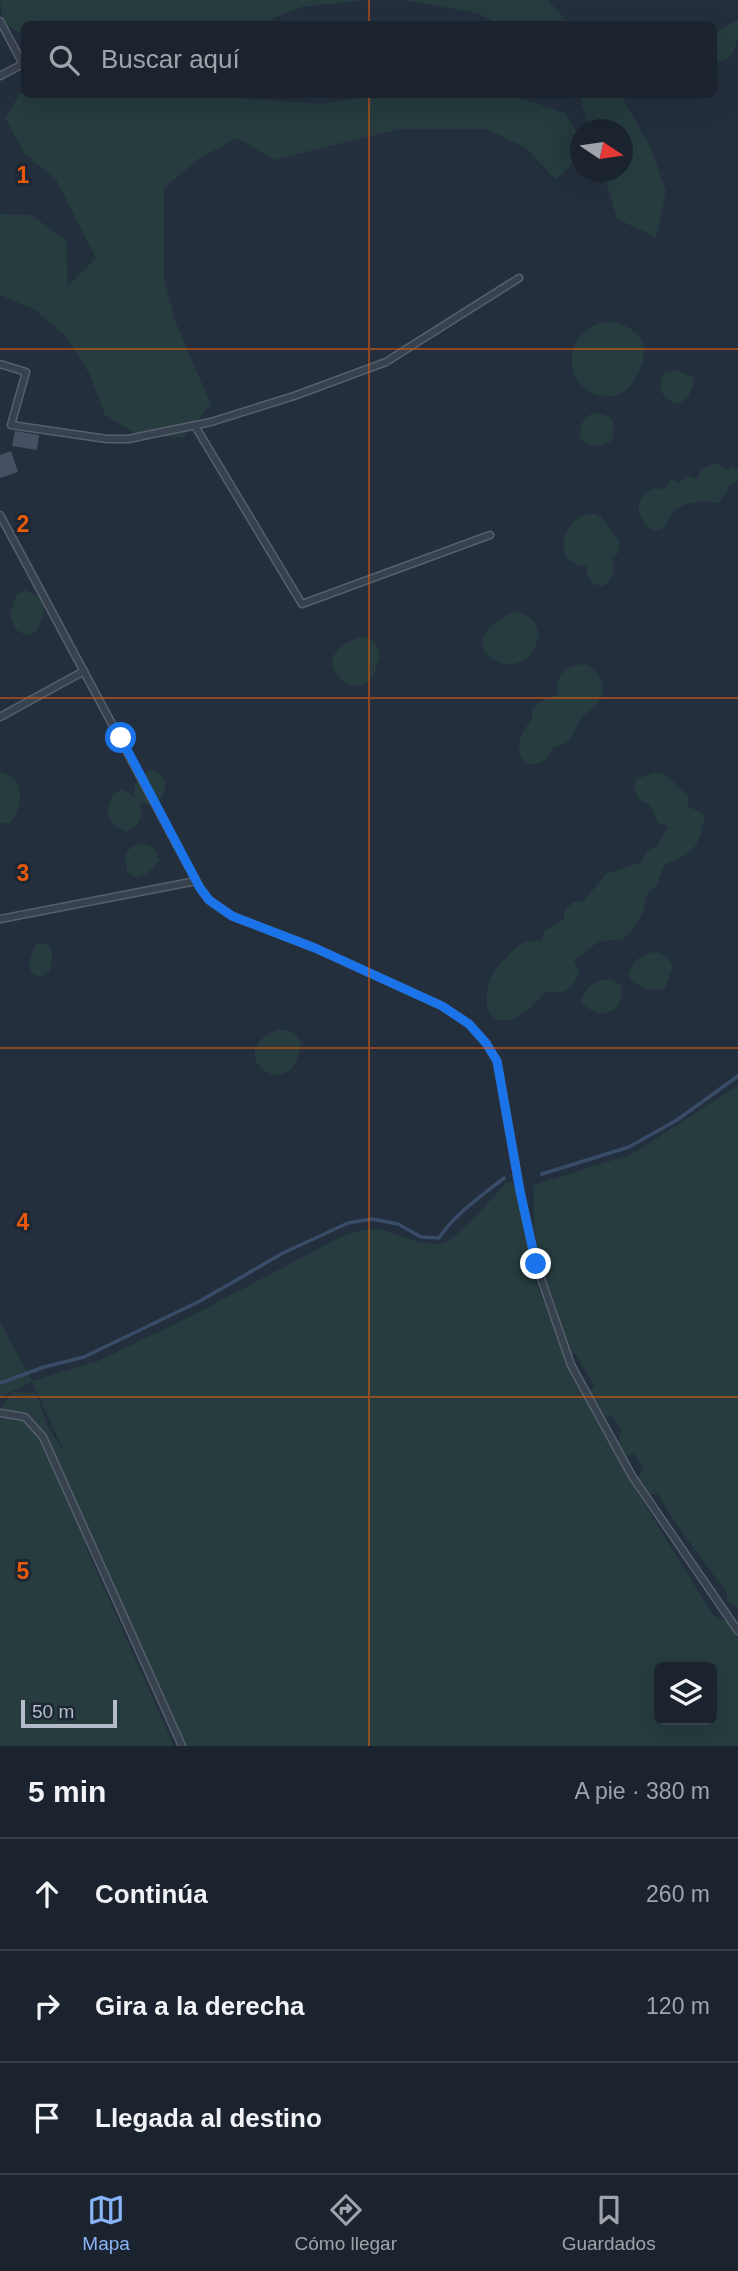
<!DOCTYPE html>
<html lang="es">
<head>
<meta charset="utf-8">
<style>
	:root { --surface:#1b232e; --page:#282f3a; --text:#f1f3f6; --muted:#a0a4aa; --line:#39404a; --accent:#8ab4f8 }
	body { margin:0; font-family:Arial,sans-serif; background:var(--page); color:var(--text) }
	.controls { position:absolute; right:21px; bottom:21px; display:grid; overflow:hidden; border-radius:10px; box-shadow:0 7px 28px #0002 }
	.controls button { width:63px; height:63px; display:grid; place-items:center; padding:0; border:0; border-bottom:2px solid var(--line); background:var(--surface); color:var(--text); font:35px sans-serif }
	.compass { position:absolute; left:570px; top:119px; width:63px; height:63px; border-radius:50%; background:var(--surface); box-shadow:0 7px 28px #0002; rotate:103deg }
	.scale { position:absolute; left:21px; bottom:18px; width:96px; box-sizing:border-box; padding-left:7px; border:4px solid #b4bcc9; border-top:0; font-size:19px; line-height:24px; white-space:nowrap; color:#b4bcc9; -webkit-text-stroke:5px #1d2633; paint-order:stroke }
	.stop { position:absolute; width:21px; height:21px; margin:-16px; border:5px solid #1a73e8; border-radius:50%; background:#fff }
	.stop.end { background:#1a73e8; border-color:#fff; box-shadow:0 2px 7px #0008 }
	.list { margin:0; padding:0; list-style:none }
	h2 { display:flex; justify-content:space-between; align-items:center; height:91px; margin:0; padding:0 28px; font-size:30px }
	h2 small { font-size:23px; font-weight:400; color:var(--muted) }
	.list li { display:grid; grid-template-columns:46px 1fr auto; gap:21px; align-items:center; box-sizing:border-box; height:112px; padding:0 28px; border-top:2px solid var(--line) }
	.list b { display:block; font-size:26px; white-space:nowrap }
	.list em { font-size:23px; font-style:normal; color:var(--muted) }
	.icon { flex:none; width:38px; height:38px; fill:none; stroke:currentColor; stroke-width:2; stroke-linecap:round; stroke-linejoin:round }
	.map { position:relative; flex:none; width:738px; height:1746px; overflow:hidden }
	.search { position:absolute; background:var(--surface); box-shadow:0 7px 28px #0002; left:21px; right:21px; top:21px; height:77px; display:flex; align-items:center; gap:18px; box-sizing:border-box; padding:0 24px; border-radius:10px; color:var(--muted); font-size:26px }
	.sheet { height:427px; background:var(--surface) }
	nav { display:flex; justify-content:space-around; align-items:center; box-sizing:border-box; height:98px; border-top:2px solid var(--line); background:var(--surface); font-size:19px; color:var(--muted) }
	nav a { display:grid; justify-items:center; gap:4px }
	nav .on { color:var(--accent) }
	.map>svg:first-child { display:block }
	.green { fill:#263c3f; fill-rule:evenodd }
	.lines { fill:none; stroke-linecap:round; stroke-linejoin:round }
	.stream { stroke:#394c67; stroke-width:3.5 }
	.building { fill:#455162 }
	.lane-casing { stroke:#565f6c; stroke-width:9 }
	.lane { stroke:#38414e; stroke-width:6 }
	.route { stroke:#1a73e8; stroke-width:9 }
	.grid { fill:none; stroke:#e8590c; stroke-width:2; stroke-opacity:0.55 }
	.grid-label { font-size:23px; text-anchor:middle; font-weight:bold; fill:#e8590c; stroke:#1d2633; stroke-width:6; stroke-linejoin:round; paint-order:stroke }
</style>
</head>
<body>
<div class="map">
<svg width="738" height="1746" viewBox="0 0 738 1746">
	<rect width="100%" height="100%" fill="#242f3e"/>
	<!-- green -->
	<g class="green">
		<path d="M0,0H366L301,7L260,24H24V36L3,22Z"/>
		<path d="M403,0H548L569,24H499L477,13Z"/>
		<path d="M736,20H738C738,40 738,62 714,62V34Z"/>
		<path d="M24,88V94H237L238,98L322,104L378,95H510L565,113L580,137V156L556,180L525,147L486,129H399L274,160L237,138L198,159L164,188V278L175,321L211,405L183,437L140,436L105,415L90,375L67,337L35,310L0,295V214L31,215L66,240L68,285L96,258L56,180L24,153L5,117Z"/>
		<path d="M579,95H621L652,150L666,192L656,237L617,219L603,172H622V130L590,129Z"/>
		<path d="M610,321C641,328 653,346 637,375C626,395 610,404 588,391C581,386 575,379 573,370C567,344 585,324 610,321Z"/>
		<path d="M676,370L694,378C692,391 690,397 678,404C661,399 656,387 665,372Z"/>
		<path d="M593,413L604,415L613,420L614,432L611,442C596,447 591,449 580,437C580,425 582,419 593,413Z"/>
		<path d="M715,463L728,470L731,466L738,469V480L729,486L728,491L718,503H712L708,500C697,503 684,502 675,510C669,516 669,524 661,530C646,532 641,520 638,507C642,492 650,487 665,489L670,479L679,483L687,476L697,479L701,470Z"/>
		<path d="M591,513L601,517L620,542L618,553L612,559C616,573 614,578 603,586L593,584L587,575V565H577L567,559C559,537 568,518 591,513Z"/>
		<path d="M25,590L39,596L45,605C42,618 41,634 26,635L16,630L10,615L16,595Z"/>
		<path d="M514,612C562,620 529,679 496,661C464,643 493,620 514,612Z"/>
		<path d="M360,637C373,637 378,645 380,658C376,666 375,677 367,682C351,694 332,676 332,660C336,647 348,642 360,637Z"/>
		<path d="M585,664C605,674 609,695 591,710C587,714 585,713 582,717C576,725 575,735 568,742L553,748C550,760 536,769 524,762C514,747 521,731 532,720V710L540,702L559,694C553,675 567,665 585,664Z"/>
		<path d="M152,770C171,776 167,796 154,805L140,803C144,816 139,827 126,832C114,827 110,822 107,809L113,794L123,789L135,797C132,784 140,774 152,770Z"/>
		<path d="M0,772C5,774 12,776 15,780C25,792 19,814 9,823H0Z"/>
		<path d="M654,772L664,774L689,796L687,807L697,810L705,817C697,851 695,851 664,865L657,886L648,893L642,914L630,933L621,940L599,941L574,961L579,971C574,990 565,995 547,991C537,1000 526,1014 514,1019C509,1021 503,1021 498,1020C482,1014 486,989 491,976C495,969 513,949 520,944C527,940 534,941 541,941L544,931L563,920L565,910L573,902H583L606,874L641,862L647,851L657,846L669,826L658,823L650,805L640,800L634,791L635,780Z"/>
		<path d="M142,843L152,847L160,860L146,875L136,878L127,871C124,854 125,848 142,843Z"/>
		<path d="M37,944H48L53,954L50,970L41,977L31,973C28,961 30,954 37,944Z"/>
		<path d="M657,952L667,956L673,966L665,988C650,992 637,988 628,975C633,961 641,953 657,952Z"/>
		<path d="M601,980H612L621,985C627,1014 599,1022 581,1002C585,990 589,985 601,980Z"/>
		<path d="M277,1030C287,1029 296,1033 301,1042C300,1049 299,1057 295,1063C276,1096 226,1050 277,1030Z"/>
		<path d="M738,1085V1608L727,1601V1593L673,1520L658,1494L646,1495L637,1492L713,1615L726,1621L738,1636V1746H180L158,1702L100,1565L84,1543L174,1746H0V1419H4L1,1409L13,1392L36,1393L49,1429L64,1451L32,1382L0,1397V1322L32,1381L101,1360L201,1311L344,1235C357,1231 369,1228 382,1230C401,1234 427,1250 447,1241C464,1232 492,1198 506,1183L513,1182L536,1282L549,1315L556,1307L537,1252L534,1223V1185L632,1154ZM575,1353L595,1387L583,1394L564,1357ZM611,1415L621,1431C616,1442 620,1448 627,1456L634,1454L643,1468L637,1479L636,1488L598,1424ZM659,1667H712V1720H659Z"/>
	</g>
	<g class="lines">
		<!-- stream -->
		<g class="stream">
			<path d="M542,1174L629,1147L677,1120L738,1076"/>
			<path d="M0,1383L44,1367L84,1357L200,1301L283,1253L348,1223L372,1219L398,1224L421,1237L439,1238C455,1214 481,1196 504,1178"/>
		</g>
	</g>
	<!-- building -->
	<g class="building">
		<path d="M15,431L39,435L37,450L12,446Z"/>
		<path d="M11,451L18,472L0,478V455Z"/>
	</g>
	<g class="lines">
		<!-- lane casing -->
		<g class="lane-casing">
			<g id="lane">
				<path d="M0,21L23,64L0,76"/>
				<path d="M0,364L26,372L11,425L107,439H128L211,422L294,396L386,362L519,278"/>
				<path d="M195,426L302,604L490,535"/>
				<path d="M0,515L200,888L209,900L232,916L315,948L442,1006L469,1024L486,1043L497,1061L520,1191L536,1264L571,1365L632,1476L738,1631"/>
				<path d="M0,717L84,671"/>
				<path d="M0,919L196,881"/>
				<path d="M0,1413L25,1417L43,1437L182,1746"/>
			</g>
		</g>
		<!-- lane -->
		<use href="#lane" class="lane"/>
	</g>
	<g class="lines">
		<!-- route -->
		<path class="route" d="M121,738L200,888L209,900L232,916L315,948L442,1006L469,1024L486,1043L497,1061L520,1191L536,1264"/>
	</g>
	<!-- grid -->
	<path class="grid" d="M369,0V24M369,94V1746M0,349H738M0,698H738M0,1048H738M0,1397H738"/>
	<g class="grid-label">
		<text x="23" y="183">1</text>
		<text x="23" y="532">2</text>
		<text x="23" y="881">3</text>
		<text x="23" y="1230">4</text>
		<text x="23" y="1579">5</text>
	</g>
</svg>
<div class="controls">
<button><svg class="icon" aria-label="layers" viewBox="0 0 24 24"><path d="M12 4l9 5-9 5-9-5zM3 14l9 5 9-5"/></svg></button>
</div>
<svg class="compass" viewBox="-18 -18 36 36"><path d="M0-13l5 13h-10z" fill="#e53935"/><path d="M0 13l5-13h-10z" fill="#a0a4aa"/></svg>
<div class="scale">50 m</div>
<div class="stop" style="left:121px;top:738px"></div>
<div class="stop end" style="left:536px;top:1264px"></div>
<div class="search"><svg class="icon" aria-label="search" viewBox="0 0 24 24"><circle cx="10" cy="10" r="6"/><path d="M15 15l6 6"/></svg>Buscar aquí</div>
</div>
<section class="sheet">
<h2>5 min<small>A pie · 380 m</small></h2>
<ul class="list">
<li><svg class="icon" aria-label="ahead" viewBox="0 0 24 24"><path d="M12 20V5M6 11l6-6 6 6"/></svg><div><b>Continúa</b></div><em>260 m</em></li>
<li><svg class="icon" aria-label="right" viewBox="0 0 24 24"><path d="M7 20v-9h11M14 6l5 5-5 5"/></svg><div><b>Gira a la derecha</b></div><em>120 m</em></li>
<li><svg class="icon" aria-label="arrive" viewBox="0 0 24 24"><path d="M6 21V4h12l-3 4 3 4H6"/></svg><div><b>Llegada al destino</b></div></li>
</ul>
</section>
<nav>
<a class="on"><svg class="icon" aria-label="map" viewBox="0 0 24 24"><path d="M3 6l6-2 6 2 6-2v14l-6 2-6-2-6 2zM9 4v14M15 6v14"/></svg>Mapa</a>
<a><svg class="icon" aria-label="directions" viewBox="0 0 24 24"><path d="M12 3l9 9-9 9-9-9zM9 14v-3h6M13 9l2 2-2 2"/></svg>Cómo llegar</a>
<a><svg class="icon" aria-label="saved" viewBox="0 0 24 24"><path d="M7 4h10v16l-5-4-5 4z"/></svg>Guardados</a>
</nav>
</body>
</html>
